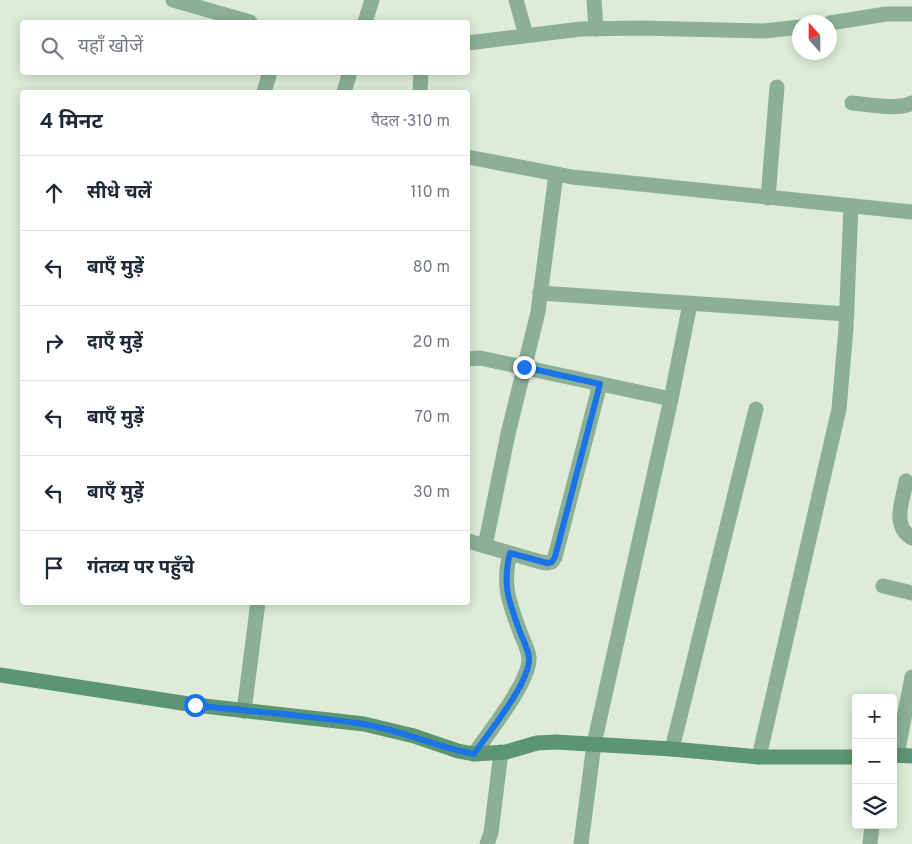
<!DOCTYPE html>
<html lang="hi">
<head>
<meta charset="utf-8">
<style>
	:root { --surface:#fff; --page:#f2f2f3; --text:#1f2937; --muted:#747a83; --line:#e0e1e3 }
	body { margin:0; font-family:Overpass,"Noto Sans Devanagari",sans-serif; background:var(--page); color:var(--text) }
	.controls { position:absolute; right:15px; bottom:15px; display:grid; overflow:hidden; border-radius:5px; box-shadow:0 2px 12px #0003 }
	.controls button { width:45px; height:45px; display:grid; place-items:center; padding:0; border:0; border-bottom:1px solid var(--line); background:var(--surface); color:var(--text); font:25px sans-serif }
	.compass { position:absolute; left:792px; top:15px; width:45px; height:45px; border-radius:50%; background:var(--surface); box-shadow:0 2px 12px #0003; rotate:339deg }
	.stop { position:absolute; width:15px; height:15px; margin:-11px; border:4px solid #1a73e8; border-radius:50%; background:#fff }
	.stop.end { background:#1a73e8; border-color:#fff; box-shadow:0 1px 5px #0008 }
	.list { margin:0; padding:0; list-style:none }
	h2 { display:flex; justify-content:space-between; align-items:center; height:65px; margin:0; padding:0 20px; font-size:21px }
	h2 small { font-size:16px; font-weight:400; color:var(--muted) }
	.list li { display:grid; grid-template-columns:32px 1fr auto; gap:15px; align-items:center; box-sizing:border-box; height:75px; padding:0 20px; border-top:1px solid var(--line) }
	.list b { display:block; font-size:19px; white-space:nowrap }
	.list em { font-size:16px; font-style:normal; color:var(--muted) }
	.icon { flex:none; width:28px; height:28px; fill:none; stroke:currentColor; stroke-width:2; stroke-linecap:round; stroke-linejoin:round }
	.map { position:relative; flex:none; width:912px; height:844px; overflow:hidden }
	.search { position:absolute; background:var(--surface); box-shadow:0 2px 12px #0003; left:20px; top:20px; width:450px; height:55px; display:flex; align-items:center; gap:12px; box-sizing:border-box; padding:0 18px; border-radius:5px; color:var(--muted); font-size:19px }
	.panel { position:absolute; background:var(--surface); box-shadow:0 2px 12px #0003; left:20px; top:90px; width:450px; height:515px; border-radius:5px }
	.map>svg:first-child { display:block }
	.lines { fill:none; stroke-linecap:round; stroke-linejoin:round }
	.street { stroke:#8bb097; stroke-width:15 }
	.secondary { stroke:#5c9571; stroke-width:15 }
	.route { stroke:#1a73e8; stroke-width:6 }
</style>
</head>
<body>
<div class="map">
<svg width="912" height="844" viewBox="0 0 912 844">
	<rect width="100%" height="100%" fill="#ddebd7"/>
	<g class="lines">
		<!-- street -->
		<g class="street">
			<path d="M173,0L250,22"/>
			<path d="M516,0L526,35"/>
			<path d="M594,0L596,29"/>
			<path d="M365,22L372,0"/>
			<path d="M830,23L886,14H912"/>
			<path d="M468,43L581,29L641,28L764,31L800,27"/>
			<path d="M264,92L270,72"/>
			<path d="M344,92L350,72"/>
			<path d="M420,92L421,72"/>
			<path d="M852,103C867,104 899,111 912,103"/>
			<path d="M468,157L572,177L912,212"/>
			<path d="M768,198L777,87"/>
			<path d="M540,293L847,314"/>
			<path d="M468,359L480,358L671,399"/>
			<path d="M906,481C903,501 891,525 912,538"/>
			<path d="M468,541L541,562L547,563L552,562L555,557L600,384"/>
			<path d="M485,546L508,434L538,312L556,174"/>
			<path d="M883,586L912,593"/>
			<path d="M244,711L258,602"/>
			<path d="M672,749L756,409"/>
			<path d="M474,754C488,733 531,681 529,657C528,649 523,640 520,632C509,602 502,586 510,553"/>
			<path d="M897,755L912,677"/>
			<path d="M759,757L839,409L846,328L851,206"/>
			<path d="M487,844L491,833L501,752"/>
			<path d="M581,844L594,744L671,399L690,304"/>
			<path d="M870,844L872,825"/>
		</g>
		<!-- secondary -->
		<g class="secondary">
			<path d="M0,675L195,705L364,724L414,736L458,751L474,754L506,752L537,743L556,742L672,749L759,757H856"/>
			<path d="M893,755L912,756"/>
		</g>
	</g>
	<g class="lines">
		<!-- route -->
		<path class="route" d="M195,705C251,712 307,715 363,724C401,730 436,747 474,754C488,733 531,682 529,657C528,649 523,640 520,632C509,602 502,586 510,553L547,563L552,562L555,557L600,384L524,367"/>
	</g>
</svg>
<div class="controls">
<button>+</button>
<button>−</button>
<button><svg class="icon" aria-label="layers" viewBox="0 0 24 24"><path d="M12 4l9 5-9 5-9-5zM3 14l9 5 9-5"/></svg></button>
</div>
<svg class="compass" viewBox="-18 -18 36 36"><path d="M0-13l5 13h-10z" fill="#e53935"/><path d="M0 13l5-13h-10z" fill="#747a83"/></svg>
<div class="stop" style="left:195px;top:705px"></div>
<div class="stop end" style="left:524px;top:367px"></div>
<div class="search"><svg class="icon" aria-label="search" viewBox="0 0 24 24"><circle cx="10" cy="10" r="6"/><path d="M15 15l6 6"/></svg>यहाँ खोजें</div>
<section class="panel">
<h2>4 मिनट<small>पैदल · 310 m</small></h2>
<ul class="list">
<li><svg class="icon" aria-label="ahead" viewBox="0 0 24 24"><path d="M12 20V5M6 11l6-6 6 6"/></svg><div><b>सीधे चलें</b></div><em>110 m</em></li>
<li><svg class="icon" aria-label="left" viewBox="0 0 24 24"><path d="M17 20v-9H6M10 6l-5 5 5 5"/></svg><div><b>बाएँ मुड़ें</b></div><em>80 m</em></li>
<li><svg class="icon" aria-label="right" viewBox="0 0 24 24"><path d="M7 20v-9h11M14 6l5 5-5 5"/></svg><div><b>दाएँ मुड़ें</b></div><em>20 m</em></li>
<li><svg class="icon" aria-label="left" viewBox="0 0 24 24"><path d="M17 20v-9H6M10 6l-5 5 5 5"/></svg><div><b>बाएँ मुड़ें</b></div><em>70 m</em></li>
<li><svg class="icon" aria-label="left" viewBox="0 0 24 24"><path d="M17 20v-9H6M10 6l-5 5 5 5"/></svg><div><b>बाएँ मुड़ें</b></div><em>30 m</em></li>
<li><svg class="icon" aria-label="arrive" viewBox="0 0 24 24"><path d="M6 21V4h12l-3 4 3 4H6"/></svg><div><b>गंतव्य पर पहुँचे</b></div></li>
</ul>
</section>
</div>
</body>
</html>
